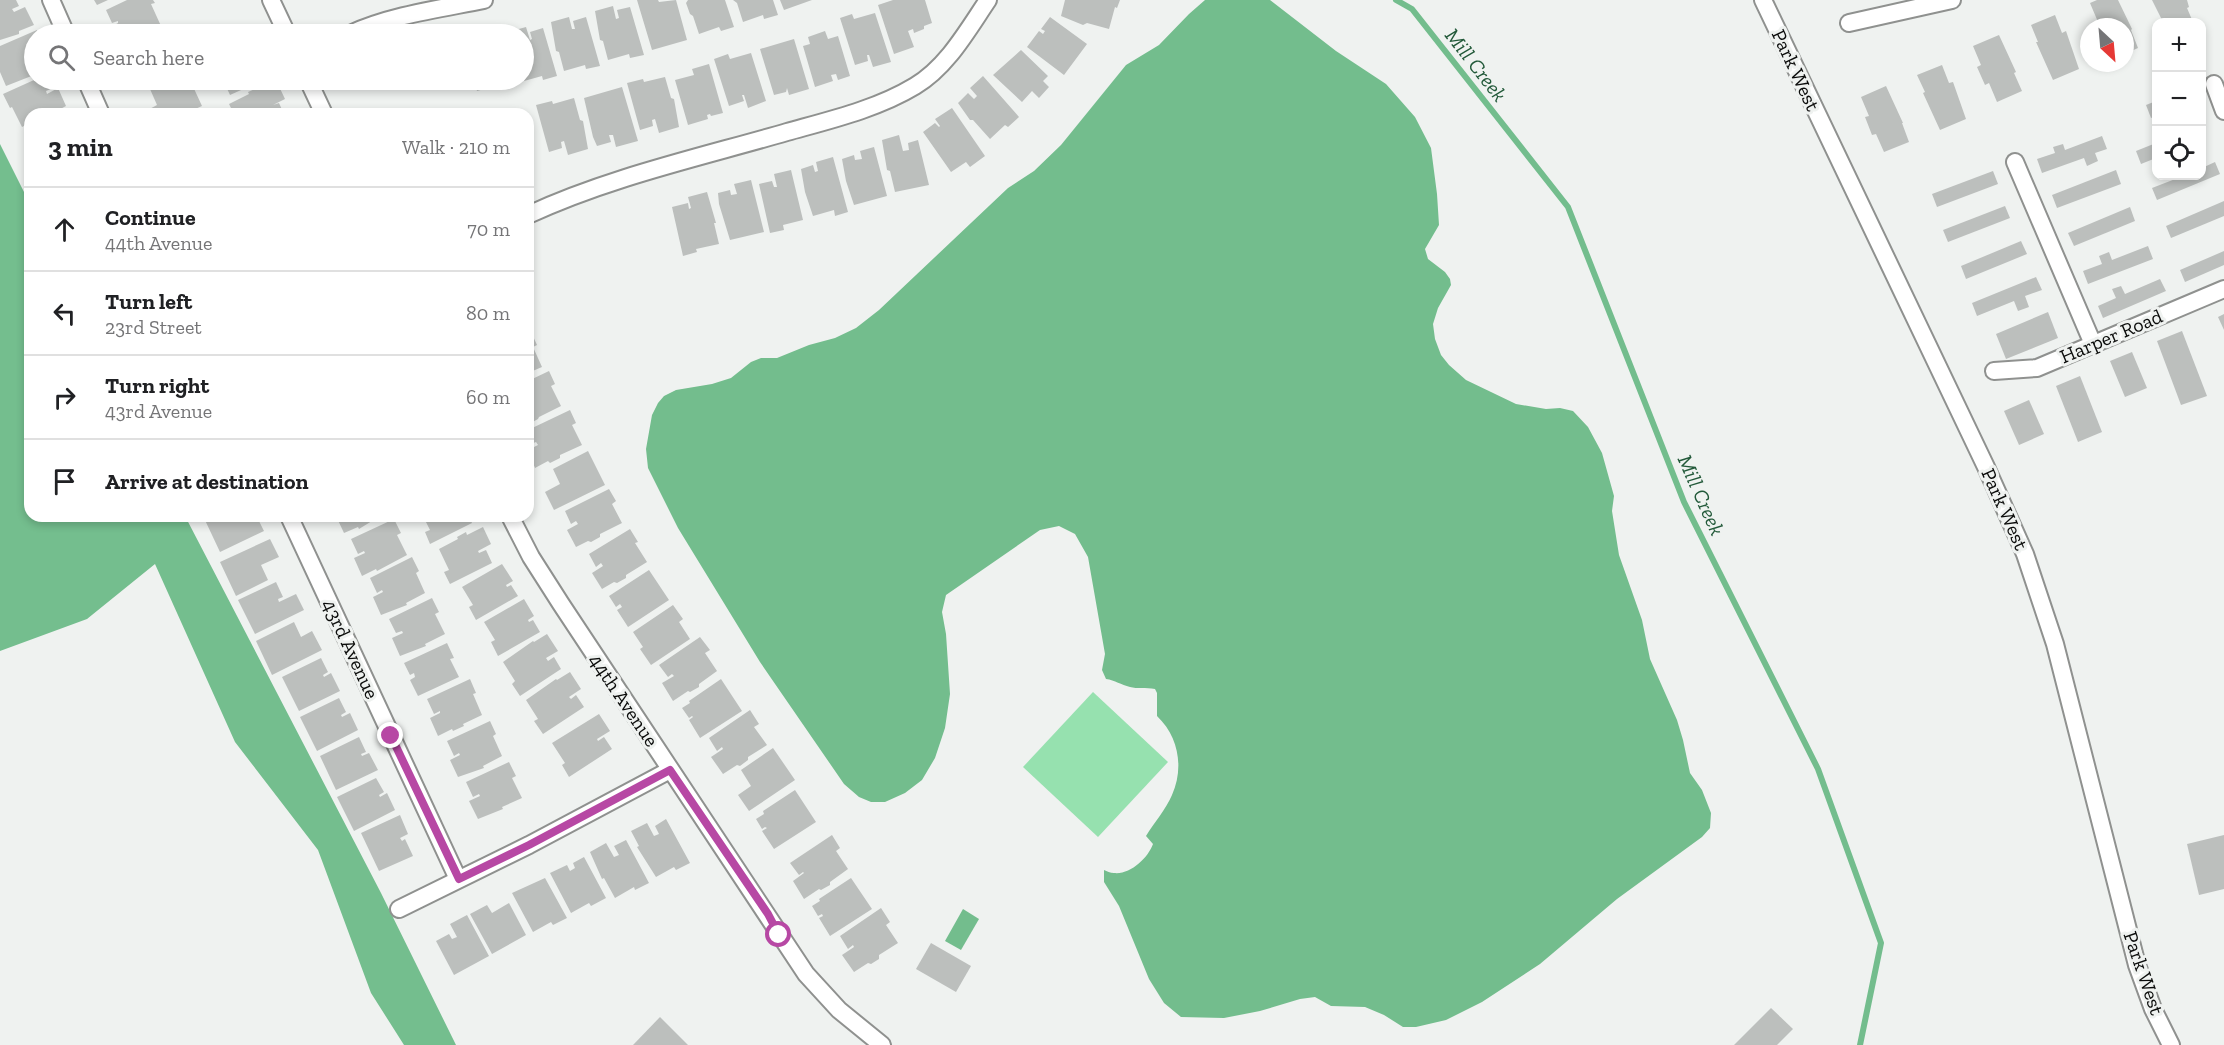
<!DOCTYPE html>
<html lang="en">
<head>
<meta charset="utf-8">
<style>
	:root { --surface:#fff; --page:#f6f6f6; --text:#202124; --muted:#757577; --line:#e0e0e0 }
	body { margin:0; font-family:"Zilla Slab",serif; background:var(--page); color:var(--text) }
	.controls { position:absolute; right:18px; top:18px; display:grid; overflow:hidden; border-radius:12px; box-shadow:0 3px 9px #0003 }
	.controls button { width:54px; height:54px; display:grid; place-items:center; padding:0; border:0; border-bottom:2px solid var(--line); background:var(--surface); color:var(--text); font:30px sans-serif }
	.compass { position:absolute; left:2080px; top:18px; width:54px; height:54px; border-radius:50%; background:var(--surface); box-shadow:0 3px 9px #0003; rotate:154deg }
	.stop { position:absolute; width:18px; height:18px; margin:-14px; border:4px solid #b748a4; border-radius:50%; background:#fff }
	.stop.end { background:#b748a4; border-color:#fff; box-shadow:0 2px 6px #0008 }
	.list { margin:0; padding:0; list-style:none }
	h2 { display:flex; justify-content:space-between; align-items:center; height:78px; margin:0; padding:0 24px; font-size:26px }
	h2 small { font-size:20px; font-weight:400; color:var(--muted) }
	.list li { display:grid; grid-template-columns:39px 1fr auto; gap:18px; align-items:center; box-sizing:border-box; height:84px; padding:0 24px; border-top:2px solid var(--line) }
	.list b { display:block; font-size:22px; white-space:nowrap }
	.list p { margin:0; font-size:20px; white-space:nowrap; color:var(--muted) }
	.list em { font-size:20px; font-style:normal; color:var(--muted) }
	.icon { flex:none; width:33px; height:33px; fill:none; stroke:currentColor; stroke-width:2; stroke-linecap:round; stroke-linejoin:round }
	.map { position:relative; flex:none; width:2224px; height:1045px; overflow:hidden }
	.search { position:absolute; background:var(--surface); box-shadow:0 3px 9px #0003; left:24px; top:24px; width:510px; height:66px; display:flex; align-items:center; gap:15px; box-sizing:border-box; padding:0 21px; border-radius:33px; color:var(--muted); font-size:22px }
	.panel { position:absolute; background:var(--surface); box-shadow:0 3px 9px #0003; left:24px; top:108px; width:510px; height:414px; border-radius:18px }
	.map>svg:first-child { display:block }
	.green { fill:#96e1af }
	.forest { fill:#74be8e }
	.water { fill:#73bd8d }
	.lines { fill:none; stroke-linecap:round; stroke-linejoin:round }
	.stream { stroke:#73bd8d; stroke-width:6 }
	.building { fill:#bcbfbd }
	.minor-casing { stroke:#8f918f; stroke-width:20 }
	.minor { stroke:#fff; stroke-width:16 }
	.route { stroke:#b748a4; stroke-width:8 }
	.labels { text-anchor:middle; stroke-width:6; stroke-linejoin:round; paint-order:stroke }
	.street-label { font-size:20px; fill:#0b0c0b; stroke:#eff2f0 }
	.water-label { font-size:21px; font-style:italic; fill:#225939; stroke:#eff2f0 }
</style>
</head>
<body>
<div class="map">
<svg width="2224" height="1045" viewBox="0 0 2224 1045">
	<rect width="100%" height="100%" fill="#eff2f0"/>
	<!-- green -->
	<path class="green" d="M1093,692L1168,762L1098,837L1023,767Z"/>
	<!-- forest -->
	<path class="forest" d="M0,144L30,204V516H185L381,893L456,1045H404L371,993L318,850L235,742L155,564L87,619L0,651Z"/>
	<!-- water -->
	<g class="water">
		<path d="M1205,0H1270L1336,51L1386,84L1415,117L1431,148L1437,194L1439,225L1425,249L1428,259L1445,272L1450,279L1451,285L1438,308L1433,324L1435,339L1441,355L1449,365L1466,380L1516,404L1546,409L1560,408L1573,411L1588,427L1602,453L1614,496L1612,511L1619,555L1642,620L1650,659L1677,720L1683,740L1690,773L1702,790L1711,813L1710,828L1702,837L1617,899L1540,964L1482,1002L1446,1020L1416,1027H1403L1384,1015L1365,1007L1331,1006L1315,997L1300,999L1260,1011L1224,1018L1181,1017L1164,1003L1149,979L1119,906L1104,882V870C1107,871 1110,873 1114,873C1130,875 1148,858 1153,844L1146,836C1154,823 1166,809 1172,795C1184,768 1179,737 1157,716V693L1155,689C1146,687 1137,689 1130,687C1121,685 1115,680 1106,679L1102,670L1105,654L1088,557L1075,534L1059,526L1040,530L946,595L942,612L946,634L950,694L945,728L935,758L922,780L905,793L885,802H871L859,797L844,784L760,662L678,528L648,468L646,449L652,415L658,403L664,396L676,390L712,384L731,378L751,362L761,358H777L809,345L835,338L856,328L879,310L1008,188L1034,171L1061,145L1126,65L1159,45L1189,14Z"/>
		<path d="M963,909L979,919L961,950L945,941Z"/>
	</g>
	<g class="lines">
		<!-- stream -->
		<path class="stream" d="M1396,0L1412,9L1568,207L1684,502L1818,769L1881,943L1860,1045"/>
	</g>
	<!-- building -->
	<g class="building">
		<path d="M0,0H16L19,6L12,9L14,12L25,7L34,25L19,31V34L0,40Z"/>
		<path d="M94,0H108L97,5Z"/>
		<path d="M127,0H153L155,3L151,4L161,26L142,34H110L107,29L118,23V21L112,23L106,10Z"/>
		<path d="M637,0H658L659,2L676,0L687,40L652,50Z"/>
		<path d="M688,0H725L734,27L721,31L719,27L699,34L693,16L690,14L686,3Z"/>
		<path d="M733,0H773L778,15L764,19L763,15L743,22L737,3Z"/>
		<path d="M780,0H812L784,10Z"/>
		<path d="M893,0H925L932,23L924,26V29L914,33L913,29L908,31L914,47L894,54L878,5Z"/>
		<path d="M1065,0H1120L1117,8L1115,7L1109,29L1087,23L1083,25L1061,16Z"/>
		<path d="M2097,0H2118L2132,29L2131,30L2138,48L2125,54V27H2095L2094,24L2098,22L2090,3Z"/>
		<path d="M2152,0H2187L2189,7L2187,8L2193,22H2163Z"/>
		<path d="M613,6L616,19L619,18L617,10L630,7L644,55L630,58L629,54L608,60L603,41L600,40L595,11Z"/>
		<path d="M875,13L891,62L873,67L869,55H867L868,61L855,65L840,18L852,14L854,19Z"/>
		<path d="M2055,15L2062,33L2066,31L2079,69L2053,80L2036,42H2038L2031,25Z"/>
		<path d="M569,17L572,29H575L573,21L586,17L600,66L586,69L585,65L564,71L559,52L556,51L551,22Z"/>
		<path d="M1050,17L1087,44L1064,75L1027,47L1039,31L1043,34L1045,31L1041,29Z"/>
		<path d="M526,27L530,40L532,39L530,32L543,28L557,76L543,80L542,76L524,81V34H509L508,32Z"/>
		<path d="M37,30L38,34H34V75L6,86L0,72V46Z"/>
		<path d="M825,31L828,39L838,36L850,76L838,80L836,74L831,75L833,81L815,87L803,46L810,44L808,37Z"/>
		<path d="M1999,35L2016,72L2014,73L2022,91L1997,102L1989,83L1985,85L1977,67L1981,65L1973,46Z"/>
		<path d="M794,39L809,89L789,95L787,88L786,92L774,95L760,49Z"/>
		<path d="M1021,50L1048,76L1043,81L1049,87L1039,98L1032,91L1022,102L993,75Z"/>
		<path d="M751,53L766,101L748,108L744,95H742L744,101L729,106L714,59L728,54L730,59Z"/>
		<path d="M709,64L723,113L711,116L710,114L707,115L708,119L688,125L675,80L694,75L692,69Z"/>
		<path d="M1942,65L1949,83L1953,82L1966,119L1940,130L1923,93L1925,92L1917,75Z"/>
		<path d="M983,76L1019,117L1008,127L1005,125L990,139L973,120H970L958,103L968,93L974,99L977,96L970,88Z"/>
		<path d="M665,77L671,98L674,99L679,127L659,133L655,119L652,120L653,126L640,130L627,83L643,79L644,82Z"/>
		<path d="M34,80H48L53,88L46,91L47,94L58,88L66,106L51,114H30V123L22,127L12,107L10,108L3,94Z"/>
		<path d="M130,80H156L134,87Z"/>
		<path d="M170,80H190L202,106L184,114H145L144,112L157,105L150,89Z"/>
		<path d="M223,80H263L230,95Z"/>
		<path d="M276,80L285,99L273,105L279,103L284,114H234L229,104L249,94L248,92Z"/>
		<path d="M474,80H511L512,86L499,89L498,85L477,91Z"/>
		<path d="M1886,86L1903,123H1902L1909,142L1884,152L1876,134L1872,135L1865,117L1869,116L1861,97Z"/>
		<path d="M622,87L638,141L616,147L613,135H609L611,142L597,146L593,137L584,98Z"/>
		<path d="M574,98L580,120L583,121L588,149L568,155L564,141L561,142L562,148L549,152L536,105L552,101L553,104Z"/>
		<path d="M2156,101V116L2151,118L2146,105Z"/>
		<path d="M952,108L985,156L970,167L966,162L951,172L923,132L935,123L939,127L940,126L935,119Z"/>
		<path d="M899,135L903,151L909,150L908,143L918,140L929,185L895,192L890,171L887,170L882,140Z"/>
		<path d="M2102,136L2107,149L2095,153L2098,161L2087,166L2084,158L2042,173L2037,159L2055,153L2053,147L2063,144L2065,150Z"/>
		<path d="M2156,143V158L2141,164L2136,151Z"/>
		<path d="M874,147L887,196L854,205L846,181L842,159L854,155L855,160L862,159L860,151Z"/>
		<path d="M833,157L848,212L835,216L834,210L813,216L805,192L801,169L813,165L815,172L818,171L816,162Z"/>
		<path d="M2215,162L2220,174L2157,200L2152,188L2183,176H2202V168Z"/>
		<path d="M791,170L803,220L783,225L784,230L770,233L759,184L772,181L774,187H777L774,174Z"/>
		<path d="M2116,170L2121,184L2057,208L2052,195Z"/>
		<path d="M1993,171L1998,184L1937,207L1932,194Z"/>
		<path d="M751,180L764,232L730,240L719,204L718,193L730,190L731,195L737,194L734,184Z"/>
		<path d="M707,192L716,223H714L719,244L696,249L697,252L683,256L672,207L688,203L689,209L691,208L688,197Z"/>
		<path d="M2224,201V216L2171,238L2166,226Z"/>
		<path d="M2005,206L2010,218L1948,242L1943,230Z"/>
		<path d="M2130,207L2135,221L2074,246L2068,233Z"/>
		<path d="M2021,241L2027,254L1966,279L1961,266Z"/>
		<path d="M2148,246L2153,259L2088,284L2083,271L2102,264L2099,256L2109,252L2112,260Z"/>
		<path d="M2224,251V265L2185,282L2180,270Z"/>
		<path d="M2036,277L2042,290L2025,296L2029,307L2018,311L2014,301L1977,316L1972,303Z"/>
		<path d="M2160,279L2166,291L2103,318L2098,306L2116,298L2112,289L2121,286L2125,294Z"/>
		<path d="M2048,312L2058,338L2006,359L1996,334Z"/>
		<path d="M2224,314V330L2218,317Z"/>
		<path d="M2182,331L2207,396L2181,405L2157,341Z"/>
		<path d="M531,332L537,345L533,347L542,367L528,373V333Z"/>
		<path d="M2132,352L2147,388L2125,397L2110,361Z"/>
		<path d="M549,371L555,384L551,386L561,406L539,417L538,419L529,424L528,381Z"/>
		<path d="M2080,376L2102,432L2078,442L2056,386Z"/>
		<path d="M2029,400L2044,434L2019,445L2004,411Z"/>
		<path d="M570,410L576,423L572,425L582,445L560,455V458L550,463L548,461L535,468L528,450L538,445L536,442L531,444L528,439V430Z"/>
		<path d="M588,451L605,485L554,510L545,492L560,484L553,469Z"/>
		<path d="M609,489L616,501L612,504L622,523L600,534V537L591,542L588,541L576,547L567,530L578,524L576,521L571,524L565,511Z"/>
		<path d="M208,516H259L253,519L254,521L258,519L264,531L220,552L204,518Z"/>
		<path d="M336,516H380L359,529L358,527L344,533Z"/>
		<path d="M423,516H469L472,523L430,544L425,532L430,530Z"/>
		<path d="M394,519L401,533L397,535L407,555L377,571L376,569L362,576L354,558L365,553L364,551L358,554L351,539Z"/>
		<path d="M483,527L491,544L478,551L479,553L486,550L492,563L450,584L444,572L449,570L439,549L458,539L457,537L466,532L467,535Z"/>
		<path d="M630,529L638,542L635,543L647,562L626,575V578L617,583L614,582L602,589L592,573L603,566L601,563L596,567L589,554Z"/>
		<path d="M270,539L279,557L261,565L268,580L236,596L220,562Z"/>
		<path d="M412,557L419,571L416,573L425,593L406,603L407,605L381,615L373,597L383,592L382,590L377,593L370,578Z"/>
		<path d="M502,564L513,581L506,585L507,587L511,585L518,596L476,620L469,607L473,605L462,587Z"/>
		<path d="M649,570L669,600L628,627L617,610L622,607L620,604L616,607L609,596Z"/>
		<path d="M276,582L283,597L278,599L279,602L296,594L304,610L255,634L238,600Z"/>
		<path d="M432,598L439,612L435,614L445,634L425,644L426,646L400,656L392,638L403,633L402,631L396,633L389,619Z"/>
		<path d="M524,599L534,616L528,620L529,622L533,620L540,632L498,656L491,642L495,640L484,622Z"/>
		<path d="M673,605L683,619L679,622L690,639L651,665L640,649L643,647L633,632Z"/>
		<path d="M294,622L301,637L312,631L322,650L272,675L256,641Z"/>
		<path d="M547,634L558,651L546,658L548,661L554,657L561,669L520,696L512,684L515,681L503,662L533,641L534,642Z"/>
		<path d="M700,637L710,650L705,653L717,671L699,684V687L690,692L688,691L673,701L662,683L674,676L672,674L668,677L659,665Z"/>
		<path d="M447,643L454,658L450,659L459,677L418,696L410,680L415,677L414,673L410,675L404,663Z"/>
		<path d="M321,658L328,672L323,675L324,677L331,673L340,691L299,711L282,677Z"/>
		<path d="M570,672L581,689L569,697L571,699L576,695L584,707L543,734L534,721L538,719L526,700L556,679L557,680Z"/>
		<path d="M470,679L476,693L473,694L482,715L463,724L464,726L453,731L452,729L438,736L430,718L440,713V711L434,714L427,699Z"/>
		<path d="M721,679L742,711L700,738L689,720L693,717L692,716L689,718L682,708L690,703L689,701Z"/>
		<path d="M339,698L346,712L341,715L342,717L350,713L358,730L317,751L300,717Z"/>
		<path d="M750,710L759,724L754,727L767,745L748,757V760L740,766L737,765L723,774L711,757L723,749L722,747L717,751L709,738Z"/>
		<path d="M599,714L610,731L597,739L598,741L604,737L612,749L569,777L562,765L565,763L552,743Z"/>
		<path d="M490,721L496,734L493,736L502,756L483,766L484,768L458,777L450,760L460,755L459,753L454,756L447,741Z"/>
		<path d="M359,737L366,752L361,754L362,756L369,753L378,770L336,790L320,756Z"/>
		<path d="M773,748L795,780L749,811L738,795L751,786L741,770Z"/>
		<path d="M509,762L516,776L512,778L522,798L502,807L503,809L478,819L469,801L480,796L479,794L473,797L466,782Z"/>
		<path d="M376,778L384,792L379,795L380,797L387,793L395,810L354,831L337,797Z"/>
		<path d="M795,790L816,822L774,849L762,831L767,828L765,827L762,829L756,819L764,814L763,811Z"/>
		<path d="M400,815L408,834L400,838L402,841L405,839L413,856L379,871L361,833Z"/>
		<path d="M666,819L690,863L676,870L674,867L656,877L637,847L639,846L631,831L647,823L654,836L659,834L655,826Z"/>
		<path d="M832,835L840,848L836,851L848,869L830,882V885L821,890L819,889L804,899L793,881L804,873L803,872L799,875L790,863Z"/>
		<path d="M2224,835V889L2199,895L2187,844Z"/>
		<path d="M626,840L649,883L635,890L634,887L615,898L604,878L602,879L590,852L606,843L614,857L619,855L614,846Z"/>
		<path d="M584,857L606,898L591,906L589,903L571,913L550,873L567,865L570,871L575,868L573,863Z"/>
		<path d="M545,878L567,918L553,925L551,922L533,932L512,893Z"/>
		<path d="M851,878L872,909L830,936L819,918L823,916L822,914L818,916L812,906L820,901L819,899Z"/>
		<path d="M509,903L526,935L492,954L470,914L487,905L492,913Z"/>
		<path d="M881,908L890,922L886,925L898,943L879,955V959L871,964L868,963L854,972L842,955L854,947L853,945L848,949L840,936Z"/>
		<path d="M467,915L489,956L454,975L436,941L449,934L452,939L457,937L450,924Z"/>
		<path d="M931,943L971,966L956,992L916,969Z"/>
		<path d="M1771,1008L1793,1029L1777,1045H1734Z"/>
		<path d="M660,1017L688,1045H633Z"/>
	</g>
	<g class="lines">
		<!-- minor casing -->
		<g class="minor-casing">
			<g id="minor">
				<path d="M51,0L66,34"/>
				<path d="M271,0L287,34"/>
				<path d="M1763,0L1986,467L2025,554L2055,644L2137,965L2153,1009L2171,1045"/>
				<path d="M1849,23L1952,0"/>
				<path d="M350,34C392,15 439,9 484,0"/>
				<path d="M86,80L101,114"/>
				<path d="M308,80L324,114"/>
				<path d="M2214,84L2224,111"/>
				<path d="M2015,162L2093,344"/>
				<path d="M528,215C610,177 701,157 787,132C830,120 877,109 915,86C947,67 967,31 988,0"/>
				<path d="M1994,371L2037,368L2224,289"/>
				<path d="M289,516L458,879"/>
				<path d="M510,516L531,557L561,604L806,974L839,1010L882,1045"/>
				<path d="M399,909L529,845L670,770"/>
			</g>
		</g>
		<!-- minor -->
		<use href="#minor" class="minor"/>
	</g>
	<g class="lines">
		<!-- route -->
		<path class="route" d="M391,736L459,879L529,845L670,770L768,914L779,935"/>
	</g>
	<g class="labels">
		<!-- street labels -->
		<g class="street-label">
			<text transform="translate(1796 70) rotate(65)" y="7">Park West</text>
			<text transform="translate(2111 336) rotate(-23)" y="7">Harper Road</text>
			<text transform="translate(2005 509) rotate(66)" y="7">Park West</text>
			<text transform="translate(351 649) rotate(65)" y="7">43rd Avenue</text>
			<text transform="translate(624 700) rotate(56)" y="7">44th Avenue</text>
			<text transform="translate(2144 973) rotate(71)" y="7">Park West</text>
		</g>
		<!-- water labels -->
		<g class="water-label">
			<text transform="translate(1476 65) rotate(52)" y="7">Mill Creek</text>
			<text transform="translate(1701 495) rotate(66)" y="7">Mill Creek</text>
		</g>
	</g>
</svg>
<div class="controls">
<button>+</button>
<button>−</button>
<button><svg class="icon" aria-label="locate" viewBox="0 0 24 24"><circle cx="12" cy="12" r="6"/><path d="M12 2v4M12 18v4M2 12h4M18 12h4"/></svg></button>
</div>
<svg class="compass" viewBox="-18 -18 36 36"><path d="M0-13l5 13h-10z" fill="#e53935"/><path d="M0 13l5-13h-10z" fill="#757577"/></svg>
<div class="stop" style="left:779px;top:935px"></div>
<div class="stop end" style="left:391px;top:736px"></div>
<div class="search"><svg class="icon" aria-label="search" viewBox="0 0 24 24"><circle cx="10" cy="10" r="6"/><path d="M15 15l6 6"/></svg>Search here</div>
<section class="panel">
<h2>3 min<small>Walk · 210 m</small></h2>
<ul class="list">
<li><svg class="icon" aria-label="ahead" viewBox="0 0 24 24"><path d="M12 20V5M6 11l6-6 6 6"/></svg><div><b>Continue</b><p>44th Avenue</p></div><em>70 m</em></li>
<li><svg class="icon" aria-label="left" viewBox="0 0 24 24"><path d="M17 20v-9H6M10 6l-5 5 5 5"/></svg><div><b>Turn left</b><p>23rd Street</p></div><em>80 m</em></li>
<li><svg class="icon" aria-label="right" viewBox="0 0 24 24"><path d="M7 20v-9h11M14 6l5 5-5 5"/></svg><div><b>Turn right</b><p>43rd Avenue</p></div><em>60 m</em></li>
<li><svg class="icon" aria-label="arrive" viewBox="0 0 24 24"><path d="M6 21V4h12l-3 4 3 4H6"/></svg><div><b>Arrive at destination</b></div></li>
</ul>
</section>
</div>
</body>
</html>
